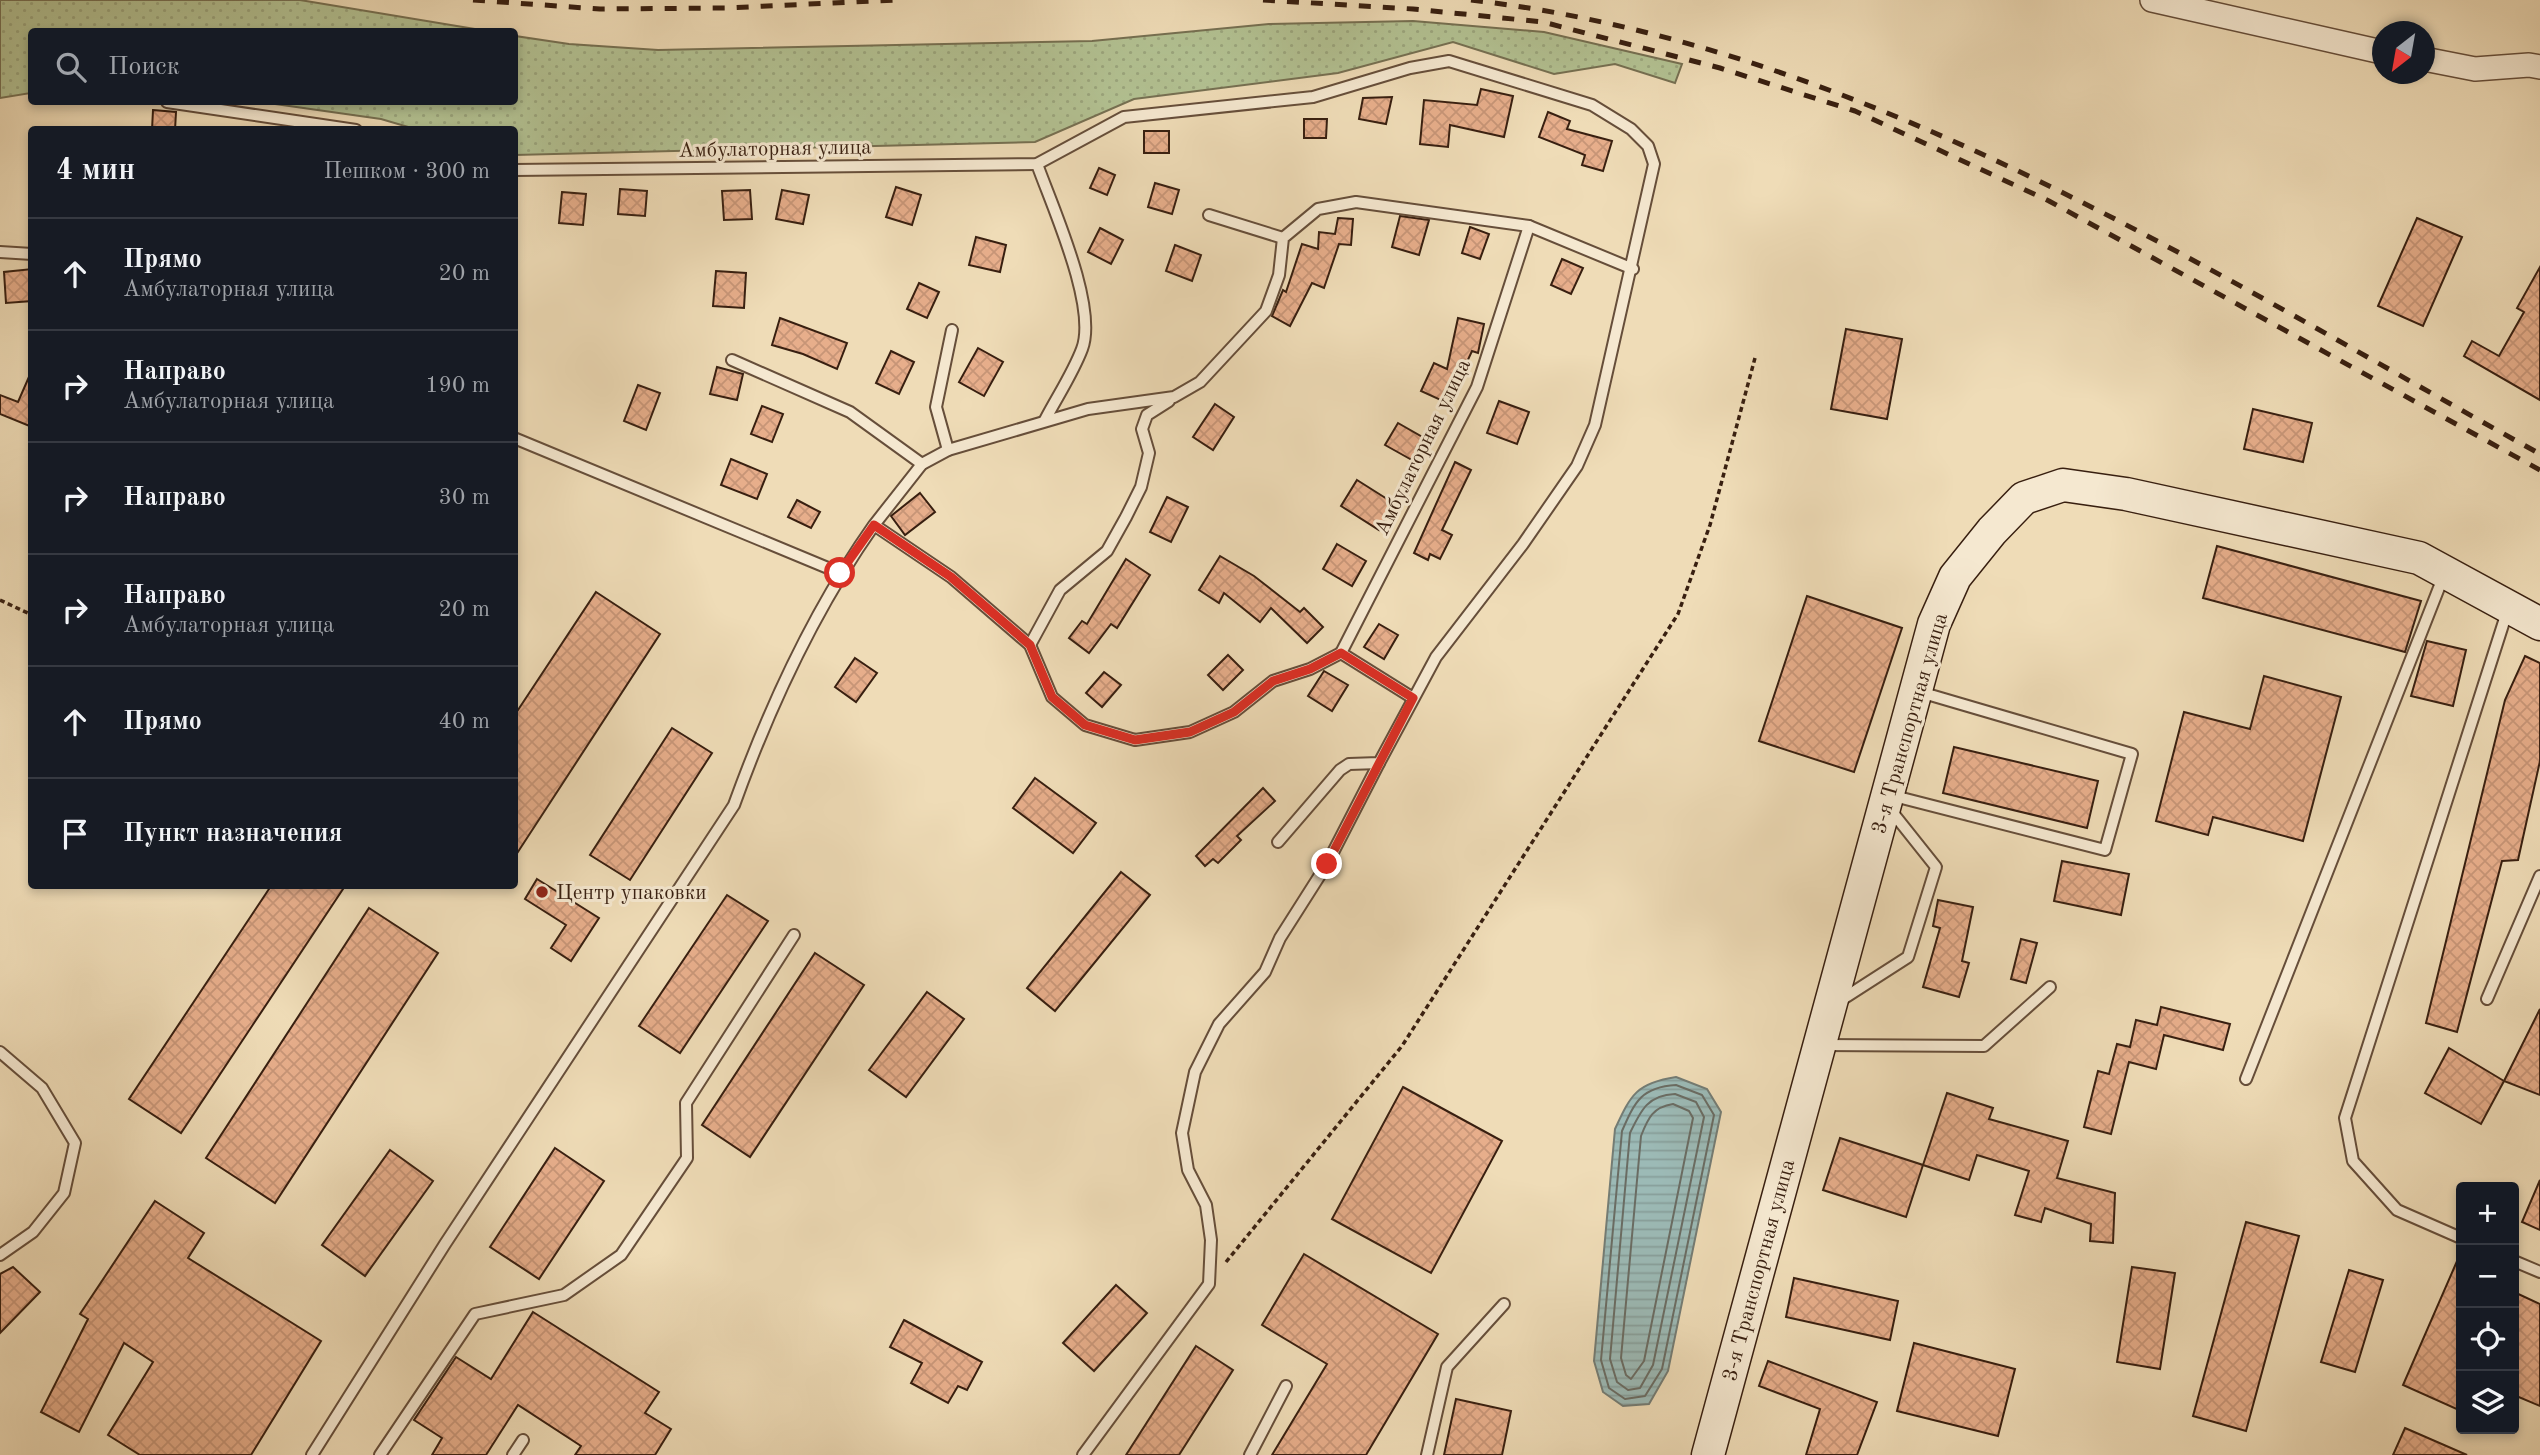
<!DOCTYPE html>
<html lang="ru">
<head>
<meta charset="utf-8">
<style>
	:root { --surface:#171b24; --page:#242831; --text:#f1f3f6; --muted:#9ea1a6; --line:#363941 }
	body { margin:0; font-family:"Old Standard TT",serif; background:var(--page); color:var(--text) }
	.controls { position:absolute; right:21px; bottom:21px; display:grid; overflow:hidden; border-radius:7px; box-shadow:0 4px 10px #0003 }
	.controls button { width:63px; height:63px; display:grid; place-items:center; padding:0; border:0; border-bottom:2px solid var(--line); background:var(--surface); color:var(--text); font:35px sans-serif }
	.compass { position:absolute; left:2372px; top:21px; width:63px; height:63px; border-radius:50%; background:var(--surface); box-shadow:0 4px 10px #0003; rotate:211deg }
	.stop { position:absolute; width:21px; height:21px; margin:-16px; border:5px solid #d93025; border-radius:50%; background:#fff }
	.stop.end { background:#d93025; border-color:#fff; box-shadow:0 2px 7px #0008 }
	.list { margin:0; padding:0; list-style:none }
	h2 { display:flex; justify-content:space-between; align-items:center; height:91px; margin:0; padding:0 28px; font-size:30px }
	h2 small { font-size:23px; font-weight:400; color:var(--muted) }
	.list li { display:grid; grid-template-columns:46px 1fr auto; gap:21px; align-items:center; box-sizing:border-box; height:112px; padding:0 28px; border-top:2px solid var(--line) }
	.list b { display:block; font-size:26px; white-space:nowrap }
	.list p { margin:0; font-size:23px; white-space:nowrap; color:var(--muted) }
	.list em { font-size:23px; font-style:normal; color:var(--muted) }
	.icon { flex:none; width:38px; height:38px; fill:none; stroke:currentColor; stroke-width:2; stroke-linecap:round; stroke-linejoin:round }
	.map { position:relative; flex:none; width:2540px; height:1455px; overflow:hidden }
	.search { position:absolute; background:var(--surface); box-shadow:0 4px 10px #0003; left:28px; top:28px; width:490px; height:77px; display:flex; align-items:center; gap:18px; box-sizing:border-box; padding:0 24px; border-radius:7px; color:var(--muted); font-size:26px }
	.panel { position:absolute; background:var(--surface); box-shadow:0 4px 10px #0003; left:28px; top:126px; width:490px; height:763px; border-radius:7px }
	.map>svg:first-child { display:block }
	.grass { fill:url(#grass-dots); stroke:#767052; stroke-width:2 }
	.water { fill:url(#water-rules); stroke:#747c74; stroke-width:2 }
	.lines { fill:none; stroke-linecap:round; stroke-linejoin:round }
	.shore { stroke:#6a6c63; stroke-width:2 }
	.building { fill:url(#building-cross-hatch); stroke:#381f10; stroke-width:2 }
	.lane-casing { stroke:#664e3a; stroke-width:14 }
	.street-casing { stroke:#664e3a; stroke-width:26 }
	.secondary-casing { stroke:#381f10; stroke-width:35 }
	.path { stroke:#381f10; stroke-width:3.5; stroke-dasharray:5 3.5; stroke-linecap:butt }
	.lane { stroke:#f5e8d0; stroke-width:10 }
	.street { stroke:#f5e8d0; stroke-width:23 }
	.secondary { stroke:#f5e8d0; stroke-width:32 }
	.rail { stroke:#381f10; stroke-width:5; stroke-dasharray:12 12; stroke-linecap:butt }
	.route { stroke:#d93025; stroke-width:9 }
	.poi-dot { fill:#8f2418; stroke:#f5e8d0; stroke-width:2.5 }
	.labels { text-anchor:middle; stroke-width:6; stroke-linejoin:round; paint-order:stroke }
	.street-label { font-size:21px; fill:#381f10; stroke:#f5e8d0 }
	.poi-label { font-size:21px; fill:#381f10; stroke:#f5e8d0; text-anchor:start }
</style>
</head>
<body>
<div class="map">
<svg width="2540" height="1455" viewBox="0 0 2540 1455">
	<defs>
		<pattern id="grass-dots" width="8" height="8" patternUnits="userSpaceOnUse" patternTransform="scale(1.75)"><rect width="8" height="8" fill="#b3c293"/><path d="M2 2h.1M6 6h.1" fill="none" stroke="#9ba67e" stroke-width="1.8" stroke-linecap="round"/></pattern>
		<pattern id="water-rules" width="6" height="5" patternUnits="userSpaceOnUse" patternTransform="scale(1.75)"><rect width="6" height="5" fill="#9cbab6"/><path d="M0 2.5h6" fill="none" stroke="#879f9b"/></pattern>
		<pattern id="building-cross-hatch" width="8" height="8" patternUnits="userSpaceOnUse" patternTransform="scale(1.75)"><rect width="8" height="8" fill="#e7ae8b"/><path d="M0 0l8 8M0 8l8-8" fill="none" stroke="#c79577"/></pattern>
	</defs>
	<rect width="100%" height="100%" fill="#efdcb7"/>
	<filter id="stains"><feTurbulence type="fractalNoise" baseFrequency=".00286" numOctaves="4"/><feColorMatrix values="0 0 0 0 .2 0 0 0 0 .09 0 0 0 0 .02 0 0 0 .5 -.17"/></filter>
	<radialGradient id="worn" r=".72"><stop offset=".6" stop-color="#630" stop-opacity="0"/><stop offset="1" stop-color="#630" stop-opacity=".3"/></radialGradient>
	<!-- grass -->
	<g class="grass">
		<path d="M0,0H300L487,31L32,32L31,93L0,98Z"/>
		<path d="M1413,21L1544,32L1682,64L1675,83L1615,64L1554,74L1453,42L1338,73L1134,99L1035,142L515,155L514,130L415,129L381,119L261,102H514L515,36L569,44L658,50L1092,41L1269,24Z"/>
	</g>
	<!-- water -->
	<path class="water" d="M1676,1077L1707,1089L1721,1112L1668,1371L1649,1404L1623,1406L1603,1392L1594,1361L1615,1129C1631,1094 1637,1083 1676,1077Z"/>
	<g class="lines">
		<!-- shore -->
		<g class="shore">
			<path d="M1676,1085L1702,1095L1714,1115L1662,1369L1645,1396L1625,1399L1609,1388L1601,1360L1622,1131C1635,1101 1642,1087 1676,1085Z"/>
			<path d="M1675,1094L1696,1102L1704,1117L1653,1365L1640,1388L1628,1390L1617,1382L1610,1359L1630,1133C1641,1110 1648,1095 1675,1094Z"/>
			<path d="M1673,1104L1689,1111L1693,1118L1644,1361L1631,1379L1626,1375L1621,1358L1641,1136C1648,1118 1653,1107 1673,1104Z"/>
		</g>
	</g>
	<!-- building -->
	<g class="building">
		<path d="M1481,89L1513,96L1504,137L1450,125L1448,147L1420,144L1424,100L1477,105Z"/>
		<path d="M1392,97L1386,124L1359,119L1363,98Z"/>
		<path d="M153,110L176,112L175,130H152Z"/>
		<path d="M1548,112L1570,121L1567,129L1612,141L1603,171L1582,165L1585,155L1539,137Z"/>
		<path d="M1304,119H1327L1326,138H1304Z"/>
		<rect x="1144" y="131" width="25" height="22"/>
		<path d="M1099,168L1115,175L1107,195L1090,188Z"/>
		<path d="M1155,183L1179,190L1172,214L1148,207Z"/>
		<path d="M896,187L921,195L912,225L886,217Z"/>
		<path d="M620,189L647,191L645,216L618,214Z"/>
		<path d="M750,190L752,219L724,220L722,191Z"/>
		<path d="M782,190L809,195L803,224L776,219Z"/>
		<path d="M562,192L586,194L583,225L559,223Z"/>
		<path d="M1400,216L1429,220L1419,255L1392,247Z"/>
		<path d="M1338,218L1353,219L1351,245L1339,244L1324,288L1312,283L1290,326L1272,316L1283,290L1286,292L1302,244L1318,249L1319,232L1335,234Z"/>
		<path d="M2417,218L2462,237L2423,326L2378,306Z"/>
		<path d="M1470,227L1489,234L1480,259L1462,253Z"/>
		<path d="M1100,228L1123,240L1111,264L1088,252Z"/>
		<path d="M976,237L1006,245L1000,272L969,265Z"/>
		<path d="M1175,245L1201,255L1192,281L1166,271Z"/>
		<path d="M1562,259L1583,268L1571,294L1551,285Z"/>
		<path d="M2540,267V400L2464,356L2472,341L2499,356L2524,312L2517,308Z"/>
		<path d="M32,269V301L6,303L4,272Z"/>
		<path d="M716,271L746,273L744,308L713,306Z"/>
		<path d="M919,283L939,292L927,318L907,309Z"/>
		<path d="M780,318L847,343L837,369L803,354L772,345Z"/>
		<path d="M1458,318L1484,324L1478,353L1472,351L1446,407L1440,405L1441,400L1421,391L1434,363L1447,369Z"/>
		<path d="M1846,329L1902,339L1887,419L1831,409Z"/>
		<path d="M978,348L1003,362L984,396L959,382Z"/>
		<path d="M891,351L914,362L899,394L876,383Z"/>
		<path d="M717,367L743,374L737,400L710,394Z"/>
		<path d="M32,370V427L0,414V395L18,402Z"/>
		<path d="M638,385L660,393L646,430L624,421Z"/>
		<path d="M1499,401L1529,412L1517,444L1487,433Z"/>
		<path d="M1215,404L1234,417L1213,450L1193,437Z"/>
		<path d="M762,406L783,414L772,442L751,434Z"/>
		<path d="M2253,409L2312,423L2303,462L2244,449Z"/>
		<path d="M1398,423L1431,442L1419,464L1385,445Z"/>
		<path d="M731,459L767,474L757,499L721,485Z"/>
		<path d="M1455,462L1471,470L1442,530L1452,535L1440,559L1430,554L1428,560L1414,553Z"/>
		<path d="M1357,480L1395,504L1379,530L1341,506Z"/>
		<path d="M920,493L935,512L905,535L891,516Z"/>
		<path d="M1167,497L1188,507L1171,542L1150,532Z"/>
		<path d="M797,500L820,512L811,528L788,517Z"/>
		<path d="M1337,544L1366,561L1352,586L1323,569Z"/>
		<path d="M2217,546L2421,601L2405,652L2203,598Z"/>
		<path d="M1220,556L1254,576L1300,612L1304,608L1323,627L1307,643L1271,608L1260,622L1224,593L1219,603L1199,590Z"/>
		<path d="M1126,559L1150,575L1117,628L1111,624L1089,653L1069,638L1082,621L1087,624Z"/>
		<path d="M596,592L660,634L514,858V716Z"/>
		<path d="M1807,596L1902,628L1854,772L1759,741Z"/>
		<path d="M1379,624L1398,635L1384,659L1364,647Z"/>
		<path d="M2427,641L2466,650L2453,706L2411,696Z"/>
		<path d="M1228,655L1243,670L1223,690L1208,675Z"/>
		<path d="M2525,656L2540,663V761L2518,860L2502,861L2457,1032L2426,1023L2505,700Z"/>
		<path d="M855,658L877,673L856,702L835,687Z"/>
		<path d="M1324,671L1348,685L1332,711L1308,696Z"/>
		<path d="M1104,672L1121,685L1102,707L1086,693Z"/>
		<path d="M2264,676L2341,697L2303,841L2213,817L2208,835L2156,821L2184,712L2250,729Z"/>
		<path d="M672,728L712,753L630,880L590,855Z"/>
		<path d="M1954,747L2098,781L2087,828L1943,793Z"/>
		<path d="M1035,778L1096,823L1073,853L1013,808Z"/>
		<path d="M1263,788L1275,801L1237,836L1241,840L1218,863L1213,859L1205,866L1196,856Z"/>
		<path d="M2062,861L2129,874L2121,915L2054,901Z"/>
		<path d="M1121,872L1150,895L1055,1011L1027,988Z"/>
		<path d="M537,879L599,918L571,961L551,948L566,925L525,899Z"/>
		<path d="M271,886H345L181,1133L129,1099Z"/>
		<path d="M727,895L768,921L680,1053L639,1026Z"/>
		<path d="M1938,900L1973,907L1962,961L1969,963L1959,997L1923,987L1940,928L1933,926Z"/>
		<path d="M369,908L438,953L275,1203L206,1158Z"/>
		<path d="M2021,939L2037,943L2026,983L2011,979Z"/>
		<path d="M815,953L864,985L750,1157L702,1125Z"/>
		<path d="M927,992L964,1019L906,1097L869,1070Z"/>
		<path d="M2161,1007L2230,1024L2223,1050L2164,1035L2156,1069L2129,1062L2111,1134L2084,1127L2098,1071L2109,1074L2117,1044L2130,1047L2136,1020L2157,1025Z"/>
		<path d="M2540,1009V1095L2504,1081Z"/>
		<path d="M2449,1048L2504,1081L2481,1124L2425,1093Z"/>
		<path d="M1403,1087L1502,1141L1431,1273L1332,1219Z"/>
		<path d="M1947,1093L1993,1108L1989,1119L2068,1141L2057,1178L2115,1193L2113,1243L2090,1241L2091,1224L2045,1208L2041,1222L2015,1215L2029,1171L1977,1155L1969,1180L1923,1165Z"/>
		<path d="M1840,1138L1923,1165L1906,1217L1823,1190Z"/>
		<path d="M555,1148L604,1181L539,1279L490,1247Z"/>
		<path d="M390,1150L433,1181L365,1276L322,1245Z"/>
		<path d="M2540,1180V1230L2522,1222Z"/>
		<path d="M155,1201L204,1233L188,1258L321,1341L251,1455H140L108,1435L153,1362L124,1343L79,1432L41,1412L88,1319L80,1314Z"/>
		<path d="M2246,1222L2299,1236L2246,1431L2193,1416Z"/>
		<path d="M2461,1252V1411L2403,1385Z"/>
		<path d="M1304,1254L1438,1334L1366,1455H1272L1327,1364L1262,1325Z"/>
		<path d="M13,1267L40,1292L0,1333V1274Z"/>
		<path d="M2132,1267L2175,1273L2160,1369L2117,1362Z"/>
		<path d="M2349,1270L2383,1280L2355,1372L2321,1362Z"/>
		<path d="M1794,1278L1898,1301L1890,1340L1786,1317Z"/>
		<path d="M1116,1285L1147,1313L1094,1371L1063,1343Z"/>
		<path d="M2514,1292L2540,1304V1406L2514,1395Z"/>
		<path d="M533,1312L659,1392L645,1413L671,1429L655,1455H575L581,1446L518,1405L486,1455H432L442,1438L414,1420L456,1357L491,1379Z"/>
		<path d="M904,1320L982,1362L967,1390L958,1386L948,1403L911,1383L922,1363L890,1347Z"/>
		<path d="M1914,1343L2015,1369L1998,1436L1897,1411Z"/>
		<path d="M1196,1346L1233,1370L1179,1455H1126Z"/>
		<path d="M1768,1361L1877,1402L1857,1455H1806L1820,1409L1759,1386Z"/>
		<path d="M1456,1399L1511,1411L1502,1455H1444Z"/>
		<path d="M2405,1428L2467,1455H2393Z"/>
	</g>
	<g class="lines">
		<!-- lane casing -->
		<g class="lane-casing">
			<g id="lane">
				<path d="M167,102L356,130"/>
				<path d="M1037,164C1052,206 1098,307 1082,349C1073,373 1057,397 1045,420"/>
				<path d="M514,170L1037,164L1124,117L1313,97L1410,68L1449,61L1592,105L1631,129L1648,146L1654,164L1595,425L1577,466L1523,544L1436,657L1379,763L1349,764L1340,770L1278,842"/>
				<path d="M1209,215L1283,238"/>
				<path d="M1529,226L1633,269"/>
				<path d="M0,252L32,254"/>
				<path d="M732,360L850,412L922,464"/>
				<path d="M514,438L840,573"/>
				<path d="M948,450L936,407L952,330"/>
				<path d="M1030,645L1060,590L1107,551L1126,517L1141,487L1149,453L1142,429L1147,415L1169,401"/>
				<path d="M1341,653L1413,698"/>
				<path d="M1890,795L2105,850L2132,754L1920,692"/>
				<path d="M2487,999L2540,876"/>
				<path d="M1838,1002L1908,957L1936,867L1889,808"/>
				<path d="M1822,1045L1984,1046L2050,987"/>
				<path d="M0,1052L42,1088L75,1143L64,1193L33,1232L0,1255"/>
				<path d="M2246,1079L2444,575"/>
				<path d="M2461,1238L2397,1210L2353,1161L2345,1118L2508,609"/>
				<path d="M2514,1261L2540,1272"/>
				<path d="M312,1455L445,1244L734,805C769,708 814,610 874,525L951,577L1030,645L1052,697L1085,725L1135,740L1190,732L1234,712L1273,681L1310,669L1341,653L1477,387L1529,226L1356,202L1318,209L1283,238L1279,275L1266,311L1200,382L1174,397L1088,409L948,450L922,464L874,525"/>
				<path d="M380,1455L475,1314L564,1295L621,1255L687,1158L686,1103L794,935"/>
				<path d="M513,1455L523,1440"/>
				<path d="M1083,1455L1209,1284L1211,1240L1206,1205L1188,1170L1182,1133L1195,1072L1219,1024L1265,972L1280,938L1327,864L1379,763"/>
				<path d="M1250,1455L1286,1386"/>
				<path d="M1427,1455L1447,1367L1504,1304"/>
			</g>
		</g>
		<!-- street casing -->
		<g class="street-casing">
			<g id="street">
				<path d="M2152,0L2382,52"/>
				<path d="M2424,59L2475,69L2529,65L2540,67"/>
			</g>
		</g>
		<!-- secondary casing -->
		<g class="secondary-casing">
			<path id="secondary" d="M1708,1455L1934,624L1955,577L1992,531L2024,498L2063,485L2126,494L2419,558L2540,624"/>
		</g>
		<!-- path -->
		<g class="path">
			<path d="M0,600L32,615"/>
			<path d="M1226,1262L1402,1046L1678,614L1710,525L1755,358"/>
		</g>
		<!-- lane -->
		<use href="#lane" class="lane"/>
		<!-- street -->
		<use href="#street" class="street"/>
		<!-- secondary -->
		<use href="#secondary" class="secondary"/>
		<!-- rail -->
		<g class="rail">
			<path d="M473,0L600,9L725,8L896,0"/>
			<path d="M1263,0L1413,9L1543,22L1720,68L1855,111L2049,201L2540,470"/>
			<path d="M1471,0C1859,45 2205,269 2540,454"/>
		</g>
	</g>
	<g class="lines">
		<!-- route -->
		<path class="route" d="M840,573L874,525L951,577L1030,645L1052,697L1085,725L1135,740L1190,732L1234,712L1273,681L1310,669L1341,653L1413,698L1327,864"/>
	</g>
	<!-- markers -->
	<circle class="poi-dot" cx="542" cy="892" r="7"/>
	<g class="labels">
		<!-- street labels -->
		<g class="street-label">
			<text transform="translate(775 148) rotate(-1)" y="7">Амбулаторная улица</text>
			<text transform="translate(1422 447) rotate(-64)" y="7">Амбулаторная улица</text>
			<text transform="translate(1909 723) rotate(-74)" y="7">3-я Транспортная улица</text>
			<text transform="translate(1758 1270) rotate(-75)" y="7">3-я Транспортная улица</text>
		</g>
		<!-- poi labels -->
		<g class="poi-label">
			<text x="556" y="899">Центр упаковки</text>
		</g>
	</g>
	<rect width="100%" height="100%" filter="url(#stains)"/>
	<rect width="100%" height="100%" fill="url(#worn)"/>
</svg>
<div class="controls">
<button>+</button>
<button>−</button>
<button><svg class="icon" aria-label="locate" viewBox="0 0 24 24"><circle cx="12" cy="12" r="6"/><path d="M12 2v4M12 18v4M2 12h4M18 12h4"/></svg></button>
<button><svg class="icon" aria-label="layers" viewBox="0 0 24 24"><path d="M12 4l9 5-9 5-9-5zM3 14l9 5 9-5"/></svg></button>
</div>
<svg class="compass" viewBox="-18 -18 36 36"><path d="M0-13l5 13h-10z" fill="#e53935"/><path d="M0 13l5-13h-10z" fill="#9ea1a6"/></svg>
<div class="stop" style="left:840px;top:573px"></div>
<div class="stop end" style="left:1327px;top:864px"></div>
<div class="search"><svg class="icon" aria-label="search" viewBox="0 0 24 24"><circle cx="10" cy="10" r="6"/><path d="M15 15l6 6"/></svg>Поиск</div>
<section class="panel">
<h2>4 мин<small>Пешком · 300 m</small></h2>
<ul class="list">
<li><svg class="icon" aria-label="ahead" viewBox="0 0 24 24"><path d="M12 20V5M6 11l6-6 6 6"/></svg><div><b>Прямо</b><p>Амбулаторная улица</p></div><em>20 m</em></li>
<li><svg class="icon" aria-label="right" viewBox="0 0 24 24"><path d="M7 20v-9h11M14 6l5 5-5 5"/></svg><div><b>Направо</b><p>Амбулаторная улица</p></div><em>190 m</em></li>
<li><svg class="icon" aria-label="right" viewBox="0 0 24 24"><path d="M7 20v-9h11M14 6l5 5-5 5"/></svg><div><b>Направо</b></div><em>30 m</em></li>
<li><svg class="icon" aria-label="right" viewBox="0 0 24 24"><path d="M7 20v-9h11M14 6l5 5-5 5"/></svg><div><b>Направо</b><p>Амбулаторная улица</p></div><em>20 m</em></li>
<li><svg class="icon" aria-label="ahead" viewBox="0 0 24 24"><path d="M12 20V5M6 11l6-6 6 6"/></svg><div><b>Прямо</b></div><em>40 m</em></li>
<li><svg class="icon" aria-label="arrive" viewBox="0 0 24 24"><path d="M6 21V4h12l-3 4 3 4H6"/></svg><div><b>Пункт назначения</b></div></li>
</ul>
</section>
</div>
</body>
</html>
